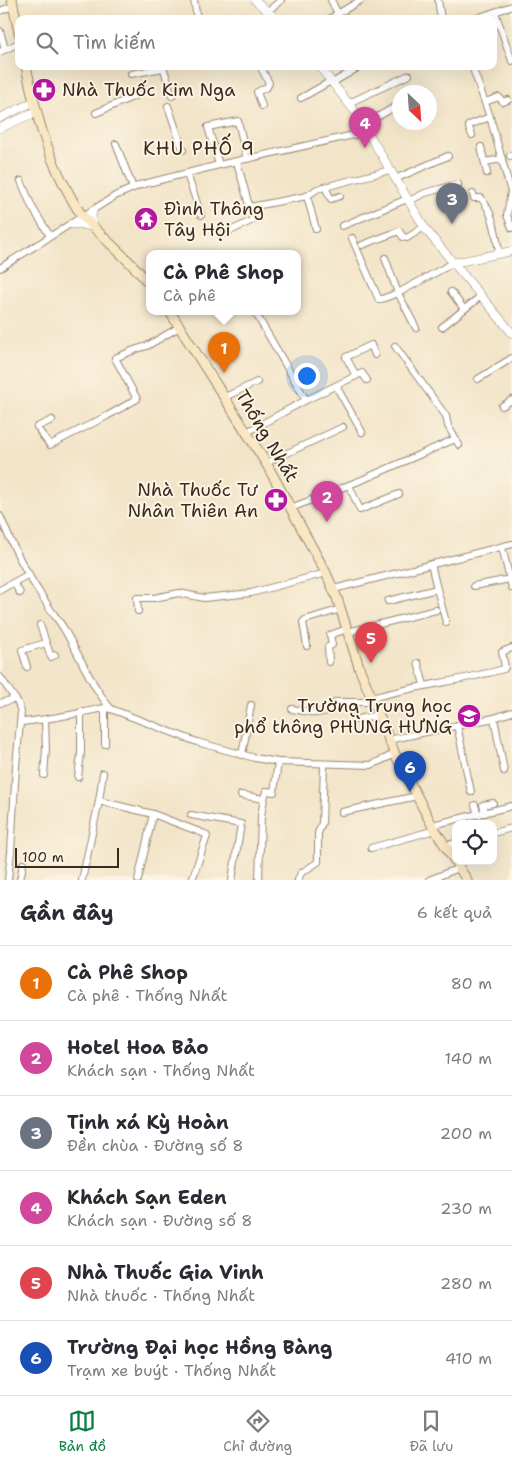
<!DOCTYPE html>
<html lang="vi">
<head>
<meta charset="utf-8">
<style>
	:root { --surface:#fff; --page:#f7f7f7; --text:#2b2b33; --muted:#7c7c81; --line:#e1e1e2; --accent:#0b8043 }
	body { margin:0; font-family:"Shantell Sans",sans-serif; background:var(--page); color:var(--text) }
	.controls { position:absolute; right:15px; bottom:15px; display:grid; overflow:hidden; border-radius:10px; box-shadow:0 5px 20px #0002 }
	.controls button { width:45px; height:45px; display:grid; place-items:center; padding:0; border:0; border-bottom:1px solid var(--line); background:var(--surface); color:var(--text); font:25px sans-serif }
	.compass { position:absolute; left:392px; top:85px; width:45px; height:45px; border-radius:50%; background:var(--surface); box-shadow:0 5px 20px #0002; rotate:155deg }
	.scale { position:absolute; left:15px; bottom:12px; width:104px; box-sizing:border-box; padding-left:5px; border:2px solid #3b2a1e; border-top:0; font-size:14px; line-height:18px; white-space:nowrap; color:#3b2a1e; -webkit-text-stroke:4px #fcf5e5; paint-order:stroke }
	.you { position:absolute; left:306px; top:375px; width:18px; height:18px; margin:-12px; border:4px solid #fff; border-radius:50%; background:#1a73e8; box-shadow:0 0 0 8px #1a73e833 }
	.badge { display:grid; place-items:center; width:32px; height:32px; border-radius:50%; background:var(--accent); color:#fff; font-size:16px; font-weight:700 }
	.pin { position:absolute; translate:-50% -41px; filter:drop-shadow(0 1px 2px #0008) }
	.pin::after { content:''; position:absolute; top:26px; width:18px; height:15px; background:inherit; clip-path:polygon(0 0,100% 0,50% 100%) }
	.popup { position:absolute; left:146px; top:250px; width:155px; height:65px; box-sizing:border-box; display:grid; place-content:center; border-radius:10px; background:var(--surface); filter:drop-shadow(0 1px 4px #0005); font-size:16px; white-space:nowrap; color:var(--muted) }
	.popup b { font-size:19px; color:var(--text) }
	.popup::after { content:''; position:absolute; left:50%; top:100%; margin-left:-10px; border:10px solid transparent; border-top-color:var(--surface) }
	.list { margin:0; padding:0; list-style:none }
	h2 { display:flex; justify-content:space-between; align-items:center; height:65px; margin:0; padding:0 20px; font-size:21px }
	h2 small { font-size:16px; font-weight:400; color:var(--muted) }
	.list li { display:grid; grid-template-columns:32px 1fr auto; gap:15px; align-items:center; box-sizing:border-box; height:75px; padding:0 20px; border-top:1px solid var(--line) }
	.list b { display:block; font-size:19px; white-space:nowrap }
	.list p { margin:0; font-size:16px; white-space:nowrap; color:var(--muted) }
	.list em { font-size:16px; font-style:normal; color:var(--muted) }
	.icon { flex:none; width:28px; height:28px; fill:none; stroke:currentColor; stroke-width:2; stroke-linecap:round; stroke-linejoin:round }
	.map { position:relative; flex:none; width:512px; height:880px; overflow:hidden }
	.search { position:absolute; background:var(--surface); box-shadow:0 5px 20px #0002; left:15px; right:15px; top:15px; height:55px; display:flex; align-items:center; gap:12px; box-sizing:border-box; padding:0 18px; border-radius:10px; color:var(--muted); font-size:19px }
	.sheet { height:515px; background:var(--surface) }
	nav { display:flex; justify-content:space-around; align-items:center; box-sizing:border-box; height:70px; border-top:1px solid var(--line); background:var(--surface); font-size:14px; color:var(--muted) }
	nav a { display:grid; justify-items:center; gap:2px }
	nav .on { color:var(--accent) }
	.map>svg:first-child { display:block }
	.lines { fill:none; stroke-linecap:round; stroke-linejoin:round }
	.minor-casing { stroke:#968773; stroke-width:8 }
	.tertiary-casing { stroke:#968773; stroke-width:9 }
	.secondary-casing { stroke:#968773; stroke-width:11 }
	.minor { stroke:#fff; stroke-width:6 }
	.tertiary { stroke:#fff; stroke-width:8 }
	.secondary { stroke:#f9e7c3; stroke-width:9 }
	.labels { text-anchor:middle; stroke-width:4; stroke-linejoin:round; paint-order:stroke }
	.poi-label { font-size:18px; fill:#3b2a1e; stroke:#fcf5e5; text-anchor:start }
	.street-label { font-size:18px; fill:#3b2a1e; stroke:#fcf5e5 }
	.neighbourhood-label { font-size:19px; letter-spacing:1px; fill:#3b2a1e; stroke:#fcf5e5 }
</style>
</head>
<body>
<div class="map">
<svg width="512" height="880" viewBox="0 0 512 880">
	<rect width="100%" height="100%" fill="#fcf5e5"/>
	<filter id="ink" filterUnits="userSpaceOnUse"><feTurbulence type="fractalNoise" baseFrequency=".02" numOctaves="2"/><feDisplacementMap in="SourceGraphic" scale="10" xChannelSelector="R" yChannelSelector="G"/><feConvolveMatrix kernelMatrix="1 2 1 2 8 2 1 2 1" color-interpolation-filters="sRGB"/></filter>
	<filter id="wash" filterUnits="userSpaceOnUse"><feTurbulence type="fractalNoise" baseFrequency=".0096" numOctaves="4" result="noise"/><feDisplacementMap in="SourceGraphic" scale="20" xChannelSelector="R" yChannelSelector="G"/><feGaussianBlur stdDeviation="1.12" result="paint"/><feColorMatrix in="noise" values="0 0 0 0 0 0 0 0 0 0 0 0 0 0 0 0 0 1.4 0 .05"/><feComposite in="paint" operator="in"/></filter>
	<g filter="url(#wash)">
		<rect width="100%" height="100%" fill="#f2e4c8"/>
	</g>
	<g filter="url(#ink)">
		<g class="lines">
			<!-- minor casing -->
			<g class="minor-casing">
				<g id="minor">
					<path d="M194,0L197,19"/>
					<path d="M331,0L338,14"/>
					<path d="M438,0L441,19"/>
					<path d="M0,11L13,6"/>
					<path d="M268,11L281,0"/>
					<path d="M495,12L512,61"/>
					<path d="M329,19L361,0"/>
					<path d="M474,19L512,6"/>
					<path d="M0,31L5,49"/>
					<path d="M0,52L19,43"/>
					<path d="M163,66L172,96"/>
					<path d="M260,66L269,83L267,87L257,92L262,106"/>
					<path d="M472,66L490,117L511,192L507,215L512,228"/>
					<path d="M131,74L163,68"/>
					<path d="M332,83L361,66"/>
					<path d="M301,98L331,81"/>
					<path d="M485,102L499,97L503,102L508,100"/>
					<path d="M349,103L409,75"/>
					<path d="M168,106L183,150"/>
					<path d="M96,113L139,94"/>
					<path d="M363,125L400,104"/>
					<path d="M472,135L469,128V125L490,117"/>
					<path d="M116,144L133,188"/>
					<path d="M481,147L487,173"/>
					<path d="M510,156L512,155"/>
					<path d="M485,162L502,159"/>
					<path d="M219,165L208,127L238,121L247,159"/>
					<path d="M187,174L201,215"/>
					<path d="M395,179L448,156"/>
					<path d="M21,181L32,207L50,236"/>
					<path d="M325,187L331,199L340,196"/>
					<path d="M473,194L474,198H481C493,212 496,233 499,252"/>
					<path d="M307,196L316,229"/>
					<path d="M409,201L425,193L458,184"/>
					<path d="M250,207L307,196L317,189L390,170"/>
					<path d="M342,226L407,199"/>
					<path d="M226,233L253,220L237,162"/>
					<path d="M352,238L379,300L398,293L453,263"/>
					<path d="M362,245L399,231L403,237L407,238L424,227"/>
					<path d="M385,258L398,293L416,328"/>
					<path d="M0,268L115,196L140,185L219,165L367,132"/>
					<path d="M451,292L464,309"/>
					<path d="M255,312L306,400"/>
					<path d="M442,327L481,296"/>
					<path d="M395,346L446,416L448,426L459,445"/>
					<path d="M356,376L346,357L371,345L375,355"/>
					<path d="M478,379L512,358"/>
					<path d="M336,386L362,432"/>
					<path d="M225,397L257,382"/>
					<path d="M502,406L512,400"/>
					<path d="M37,427L52,420"/>
					<path d="M40,432L50,445L107,416L137,399L115,358L137,349L147,346L181,326"/>
					<path d="M247,432L306,400L362,373L367,380"/>
					<path d="M266,463L343,427"/>
					<path d="M349,485L360,510L399,494"/>
					<path d="M291,508L364,479L455,439"/>
					<path d="M0,516C12,546 29,578 47,604C52,613 59,620 64,629C80,656 91,685 111,709"/>
					<path d="M502,547L512,588"/>
					<path d="M14,583L20,593"/>
					<path d="M474,586L510,579"/>
					<path d="M334,589L512,544"/>
					<path d="M437,589L446,622"/>
					<path d="M0,590L29,574"/>
					<path d="M388,601L437,589L431,564"/>
					<path d="M138,611L137,598H154L179,593L204,598L251,593L326,573"/>
					<path d="M40,625L51,657L55,655"/>
					<path d="M348,632L436,610"/>
					<path d="M307,646L303,622L305,620L341,609"/>
					<path d="M329,662L328,647L332,645L330,635L347,629"/>
					<path d="M418,663L424,685"/>
					<path d="M27,667L22,650L46,643"/>
					<path d="M0,677L18,703L21,712L16,766L11,852L8,880"/>
					<path d="M371,698C415,686 460,681 504,669L505,667L502,652L512,648"/>
					<path d="M0,703L15,699"/>
					<path d="M105,708V744"/>
					<path d="M292,709L316,713L328,711L336,702H373"/>
					<path d="M353,715L354,720L378,715"/>
					<path d="M494,718L504,771"/>
					<path d="M21,722C49,720 77,713 105,708L111,709L197,742L255,758L278,762L371,765L395,754"/>
					<path d="M457,725L471,792"/>
					<path d="M388,740L494,718L512,712"/>
					<path d="M242,755L251,705"/>
					<path d="M44,775L46,749L45,721"/>
					<path d="M78,777L81,753V712"/>
					<path d="M241,795L264,799L266,791L274,792L278,762"/>
					<path d="M99,801L153,814L205,834L207,836L192,880"/>
					<path d="M475,805L478,815"/>
					<path d="M342,812L417,796"/>
					<path d="M485,813L483,805L493,803"/>
					<path d="M191,815L241,824L232,880"/>
					<path d="M432,825L512,806"/>
					<path d="M493,833L512,828"/>
					<path d="M444,846L456,843"/>
					<path d="M371,848L435,830"/>
					<path d="M20,880L23,864"/>
					<path d="M82,880L99,801L103,773"/>
					<path d="M138,880L153,814"/>
					<path d="M259,880L261,816L264,799"/>
					<path d="M298,880L301,873L318,862V833L322,823L324,765"/>
					<path d="M429,880L459,868"/>
				</g>
			</g>
			<!-- tertiary casing -->
			<g class="tertiary-casing">
				<g id="tertiary">
					<path d="M255,0L276,19"/>
					<path d="M319,66L357,114L426,230L512,333"/>
					<path d="M0,118L33,102"/>
					<path d="M0,128L36,112"/>
					<path d="M93,210L91,219L94,227"/>
					<path d="M71,224H80L94,227"/>
					<path d="M453,263L512,251"/>
				</g>
			</g>
			<!-- secondary casing -->
			<g class="secondary-casing">
				<g id="secondary">
					<path d="M12,0L19,33"/>
					<path d="M26,66C35,109 45,151 67,190C72,199 76,209 83,216C104,240 130,259 150,285"/>
					<path d="M170,312L266,463L326,573L337,598L360,670L395,754L432,825L467,880"/>
				</g>
			</g>
			<!-- minor -->
			<use href="#minor" class="minor"/>
			<!-- tertiary -->
			<use href="#tertiary" class="tertiary"/>
			<!-- secondary -->
			<use href="#secondary" class="secondary"/>
		</g>
	</g>
	<!-- icons -->
	<defs>
		<g id="pharmacy-disc" transform="scale(1.25)"><circle r="9.5" fill="#b5179e" stroke="#fcf5e5"/><path d="M-2-6h4v4h4v4h-4v4h-4v-4h-4v-4h4Z" fill="#fff"/></g>
		<g id="temple-disc" transform="scale(1.25)"><circle r="9.5" fill="#b5179e" stroke="#fcf5e5"/><path d="M0-6L5-2H3V0L6.5 2.5H4V6H1.5V3h-3V6H-4V2.5H-6.5L-3 0V-2H-5Z" fill="#fff"/></g>
		<g id="school-disc" transform="scale(1.25)"><circle r="9.5" fill="#b5179e" stroke="#fcf5e5"/><path d="M0-5L7-2L0 1L-7-2ZM-4 1L0 2.5L4 1V4Q0 6-4 4Z" fill="#fff"/></g>
	</defs>
	<g fill-rule="evenodd">
		<use href="#pharmacy-disc" x="44" y="90"/>
		<use href="#temple-disc" x="146" y="219"/>
		<use href="#pharmacy-disc" x="276" y="500"/>
		<use href="#school-disc" x="469" y="716"/>
	</g>
	<g class="labels">
		<!-- poi labels -->
		<g class="poi-label">
			<text x="62" y="96">Nhà Thuốc Kim Nga</text>
			<text x="164" y="215">Đình Thông<tspan x="164" dy="21">Tây Hội</tspan></text>
			<text x="258" y="496" text-anchor="end">Nhà Thuốc Tư<tspan x="258" dy="21">Nhân Thiên An</tspan></text>
			<text x="452" y="712" text-anchor="end">Trường Trung học<tspan x="452" dy="21">phổ thông PHÙNG HƯNG</tspan></text>
		</g>
		<!-- street labels -->
		<g class="street-label">
			<text transform="translate(267 436) rotate(59)" y="6">Thống Nhất</text>
		</g>
		<!-- neighbourhood labels -->
		<g class="neighbourhood-label">
			<text x="199" y="155">KHU PHỐ 9</text>
		</g>
	</g>
</svg>
<div class="controls">
<button><svg class="icon" aria-label="locate" viewBox="0 0 24 24"><circle cx="12" cy="12" r="6"/><path d="M12 2v4M12 18v4M2 12h4M18 12h4"/></svg></button>
</div>
<svg class="compass" viewBox="-18 -18 36 36"><path d="M0-13l5 13h-10z" fill="#e53935"/><path d="M0 13l5-13h-10z" fill="#7c7c81"/></svg>
<div class="scale">100 m</div>
<div class="you"></div>
<div class="pin badge" style="left:224px;top:373px;background:#e8710a">1</div>
<div class="popup"><b>Cà Phê Shop</b>Cà phê</div>
<div class="pin badge" style="left:327px;top:522px;background:#d1479c">2</div>
<div class="pin badge" style="left:452px;top:224px;background:#6b7280">3</div>
<div class="pin badge" style="left:365px;top:148px;background:#d1479c">4</div>
<div class="pin badge" style="left:371px;top:663px;background:#e0444e">5</div>
<div class="pin badge" style="left:410px;top:792px;background:#1a4fb4">6</div>
<div class="search"><svg class="icon" aria-label="search" viewBox="0 0 24 24"><circle cx="10" cy="10" r="6"/><path d="M15 15l6 6"/></svg>Tìm kiếm</div>
</div>
<section class="sheet">
<h2>Gần đây<small>6 kết quả</small></h2>
<ul class="list">
<li><span class="badge" style="background:#e8710a">1</span><div><b>Cà Phê Shop</b><p>Cà phê · Thống Nhất</p></div><em>80 m</em></li>
<li><span class="badge" style="background:#d1479c">2</span><div><b>Hotel Hoa Bảo</b><p>Khách sạn · Thống Nhất</p></div><em>140 m</em></li>
<li><span class="badge" style="background:#6b7280">3</span><div><b>Tịnh xá Kỳ Hoàn</b><p>Đền chùa · Đường số 8</p></div><em>200 m</em></li>
<li><span class="badge" style="background:#d1479c">4</span><div><b>Khách Sạn Eden</b><p>Khách sạn · Đường số 8</p></div><em>230 m</em></li>
<li><span class="badge" style="background:#e0444e">5</span><div><b>Nhà Thuốc Gia Vinh</b><p>Nhà thuốc · Thống Nhất</p></div><em>280 m</em></li>
<li><span class="badge" style="background:#1a4fb4">6</span><div><b>Trường Đại học Hồng Bàng</b><p>Trạm xe buýt · Thống Nhất</p></div><em>410 m</em></li>
</ul>
</section>
<nav>
<a class="on"><svg class="icon" aria-label="map" viewBox="0 0 24 24"><path d="M3 6l6-2 6 2 6-2v14l-6 2-6-2-6 2zM9 4v14M15 6v14"/></svg>Bản đồ</a>
<a><svg class="icon" aria-label="directions" viewBox="0 0 24 24"><path d="M12 3l9 9-9 9-9-9zM9 14v-3h6M13 9l2 2-2 2"/></svg>Chỉ đường</a>
<a><svg class="icon" aria-label="saved" viewBox="0 0 24 24"><path d="M7 4h10v16l-5-4-5 4z"/></svg>Đã lưu</a>
</nav>
</body>
</html>
